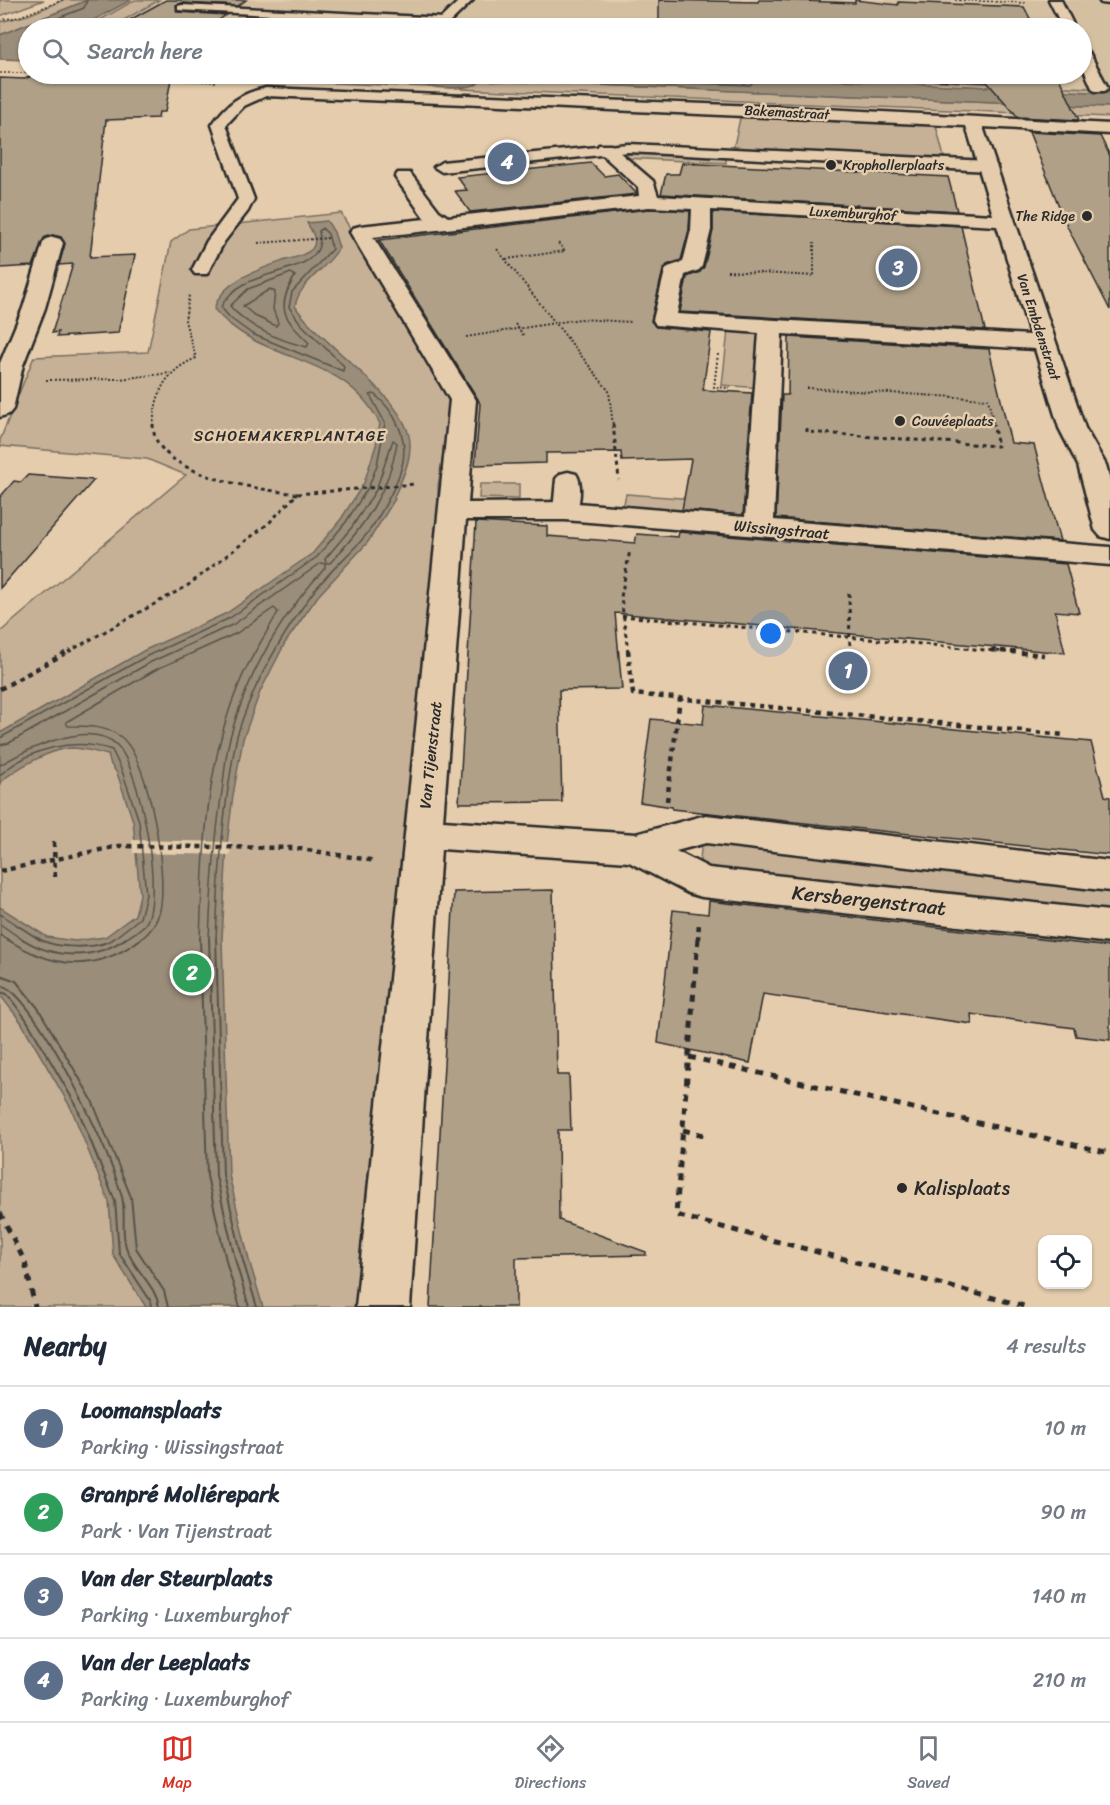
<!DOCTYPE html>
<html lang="en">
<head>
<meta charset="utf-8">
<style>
	:root { --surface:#fff; --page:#f2f2f3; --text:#1f2937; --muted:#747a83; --line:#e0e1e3; --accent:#d93025 }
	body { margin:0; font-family:Sriracha,sans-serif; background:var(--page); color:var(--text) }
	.controls { position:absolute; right:18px; bottom:18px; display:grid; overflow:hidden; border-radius:12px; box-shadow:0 2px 4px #0004 }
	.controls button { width:54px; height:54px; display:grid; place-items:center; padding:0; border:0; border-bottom:2px solid var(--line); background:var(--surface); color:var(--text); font:30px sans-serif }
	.you { position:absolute; left:771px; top:634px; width:21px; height:21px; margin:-15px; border:4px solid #fff; border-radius:50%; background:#1a73e8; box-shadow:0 0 0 9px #1a73e833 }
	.badge { display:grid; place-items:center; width:39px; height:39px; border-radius:50%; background:var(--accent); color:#fff; font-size:20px; font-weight:700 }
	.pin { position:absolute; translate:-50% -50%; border:3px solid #fff; box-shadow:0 2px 6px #0006 }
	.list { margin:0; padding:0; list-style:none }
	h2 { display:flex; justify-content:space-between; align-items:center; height:78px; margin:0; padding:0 24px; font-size:26px }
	h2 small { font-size:20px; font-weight:400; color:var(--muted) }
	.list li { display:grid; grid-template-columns:39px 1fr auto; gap:18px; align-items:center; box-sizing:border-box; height:84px; padding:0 24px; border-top:2px solid var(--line) }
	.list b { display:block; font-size:22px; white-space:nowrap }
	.list p { margin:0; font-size:20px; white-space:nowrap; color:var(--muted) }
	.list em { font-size:20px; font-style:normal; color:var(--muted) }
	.icon { flex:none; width:33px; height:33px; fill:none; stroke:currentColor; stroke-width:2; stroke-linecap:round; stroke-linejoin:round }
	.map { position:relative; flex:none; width:1110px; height:1307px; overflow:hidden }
	.search { position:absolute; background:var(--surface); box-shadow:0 2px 4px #0004; left:18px; right:18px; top:18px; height:66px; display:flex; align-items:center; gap:15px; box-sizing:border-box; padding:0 21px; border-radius:33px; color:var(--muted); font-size:22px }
	.sheet { height:414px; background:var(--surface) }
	nav { display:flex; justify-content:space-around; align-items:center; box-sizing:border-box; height:84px; border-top:2px solid var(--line); background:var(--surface); font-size:16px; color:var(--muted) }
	nav a { display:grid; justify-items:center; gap:3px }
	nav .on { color:var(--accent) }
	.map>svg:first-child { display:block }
	.built { fill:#d4bfa1 }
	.green { fill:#c6b197; stroke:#786e61; stroke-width:1.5 }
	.water { fill:#9a8d79; stroke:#6e665a; stroke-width:1.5 }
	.pier { fill:#e4ccac }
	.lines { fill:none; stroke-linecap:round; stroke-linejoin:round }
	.shore-far1 { stroke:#57524a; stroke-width:1.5 }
	.shore { stroke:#57524a; stroke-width:2 }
	.building { fill:#b0a088; stroke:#2b2b2b; stroke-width:1.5 }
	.service-casing { stroke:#2b2b2b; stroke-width:5 }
	.minor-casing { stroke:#2b2b2b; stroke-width:5 }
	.path-far4 { stroke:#2b2b2b; stroke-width:1.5; stroke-dasharray:2 2; stroke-linecap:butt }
	.path-far3 { stroke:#2b2b2b; stroke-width:2; stroke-dasharray:2 2; stroke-linecap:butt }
	.path-far2 { stroke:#2b2b2b; stroke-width:3; stroke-dasharray:4 4; stroke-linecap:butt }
	.path-far1 { stroke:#2b2b2b; stroke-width:4.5; stroke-dasharray:5 5; stroke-linecap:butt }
	.path { stroke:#2b2b2b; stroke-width:5; stroke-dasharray:7 7; stroke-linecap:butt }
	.service { fill:#e4ccac; fill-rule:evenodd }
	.minor { fill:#e4ccac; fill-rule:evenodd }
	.poi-dot { fill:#2b2b2b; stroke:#e4ccac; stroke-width:2 }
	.labels { text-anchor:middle; stroke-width:5; stroke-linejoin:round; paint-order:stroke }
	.far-street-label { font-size:14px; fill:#2b2b2b; stroke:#e4ccac }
	.far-poi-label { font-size:14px; fill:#2b2b2b; stroke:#e4ccac; text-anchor:start }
	.far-neighbourhood-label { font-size:15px; letter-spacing:1.5px; fill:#2b2b2b; stroke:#e4ccac }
	.street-label { font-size:16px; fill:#2b2b2b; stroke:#e4ccac }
	.near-street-label { font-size:20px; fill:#2b2b2b; stroke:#e4ccac }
	.near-poi-label { font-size:20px; fill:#2b2b2b; stroke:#e4ccac; text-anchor:start }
</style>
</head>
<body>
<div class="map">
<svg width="1110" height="1307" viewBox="0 0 1110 1307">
	<rect width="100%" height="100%" fill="#e4ccac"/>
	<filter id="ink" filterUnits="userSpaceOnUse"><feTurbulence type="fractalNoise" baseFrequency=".0167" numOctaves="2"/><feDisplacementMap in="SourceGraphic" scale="12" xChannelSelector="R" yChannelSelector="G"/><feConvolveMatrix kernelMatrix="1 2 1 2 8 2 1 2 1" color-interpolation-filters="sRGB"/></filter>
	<g filter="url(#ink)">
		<!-- built -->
		<path class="built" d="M131,0H1110V93L694,74H1082V28H79Z"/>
		<!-- green -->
		<g class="green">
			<path d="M0,0H44L0,16Z"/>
			<path d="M64,0H88L0,35V22L28,15Z"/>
			<path d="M135,0H159L110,28H86Z"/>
			<path d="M122,74H328L424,78L429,87Z"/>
			<path d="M734,74H789L1110,89V94Z"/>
			<path d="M482,80L1110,107V117L462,89L465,85H476Z"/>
			<path d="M741,114L935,122L945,161L733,150Z"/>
			<path d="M618,151L726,156V163L624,158Z"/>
			<path d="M341,213L451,403L438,486V528L363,1307H0V632L186,475L147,459L0,446V440L34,357L148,352L171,242L189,229Z"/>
			<path d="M728,331L764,333L760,388L722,385Z"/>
			<path d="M480,484H519V499L479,498Z"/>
			<path d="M626,494L735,502L733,517L623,508Z"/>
			<path d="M702,842L1110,888V914L699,867Z"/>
		</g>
		<!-- water -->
		<g class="water">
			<path d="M88,0H131L79,28H28V60L0,59V35Z"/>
			<path d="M328,74H719L1110,93V107L482,80C469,91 446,88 429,87L424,78Z"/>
			<path d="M327,221L334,232L339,248C327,269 300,281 295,306C320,345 411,400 410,445C410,464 402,479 394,497L395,499L368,542L318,596L285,643L260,692L243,739L233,795L227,844L222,939L229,1175L249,1260L263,1307H146L113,1255L109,1202L71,1108L21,1022L0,995V907L47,937L75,941L105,937L135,915L140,895L133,821L117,773L111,765L108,755C95,752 84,748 71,748C51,749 14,769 0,783V733L145,650L227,613L313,553L341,519L364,483L376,445L380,424C343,350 263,367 214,309C222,280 260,269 286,260C294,258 306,255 312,249C319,241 311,230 307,223Z"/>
		</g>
		<!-- pier -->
		<path class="pier" d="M132,840L231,842L230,855L133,853Z"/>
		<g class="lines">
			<!-- shore-far1 -->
			<g class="shore-far1">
				<path d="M32,28L84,8L87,0"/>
				<path d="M427,74L433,81C451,82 467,83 483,74L750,85L753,82L750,74"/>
				<path d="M651,74L739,77L743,74"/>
				<path d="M322,228L328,234L332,249L292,292L289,307L301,324L344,366L343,371L252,334L230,318L221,307C241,267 305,277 318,249C321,244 320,237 319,231Z"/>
				<path d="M291,273L295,276C275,309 284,318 309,343L307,347C278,340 250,329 230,306L248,289Z"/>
				<path d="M270,289L275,292L273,309L278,323L276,326L255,316L243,306Z"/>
				<path d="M393,440L397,443C389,492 363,528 330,563H326L325,559L352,527L376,490Z"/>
				<path d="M0,738L147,656L230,618L317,557L346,522L369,486L377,465L385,423L370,395L374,394C395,411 409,438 402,466C396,488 376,525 360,542C344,559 325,576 311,595C280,639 252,685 237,736C234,749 232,763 230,776C221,830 218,885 216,940"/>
				<path d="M0,745L9,743L151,662L234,624L321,563L325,564V568C281,616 249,671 231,734C226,750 225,768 223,784C215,836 211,888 209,940"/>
				<path d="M0,765C26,750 89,718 117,745C140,768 164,894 146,923C141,930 131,935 124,940"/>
				<path d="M0,775C30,748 74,737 112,750L122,771L139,821L146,895L140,918L112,940"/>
				<path d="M0,914L40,940"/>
				<path d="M0,924L23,940"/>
				<path d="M0,935L8,940"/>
				<path d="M140,940C151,932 157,923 160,910C168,875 150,760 121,737C107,726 86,726 68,726L66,722L155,670L237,633L274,608L278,612C265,636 249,659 239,684C205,764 203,855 200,940"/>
			</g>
			<!-- shore -->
			<g class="shore">
				<path d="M5,938C53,969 96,974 142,938"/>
				<path d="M21,938C53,959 94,961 126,938"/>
				<path d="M38,938C54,949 99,950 114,938"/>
				<path d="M200,938L207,1176L227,1265L240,1307"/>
				<path d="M209,938L216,1176L236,1263L249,1307"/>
				<path d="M216,938L223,1175L243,1261L257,1307"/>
				<path d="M0,975L16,981L38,1008L91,1098L131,1197L136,1248L164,1291L168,1307"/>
				<path d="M0,984C5,987 11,990 15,994C52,1031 107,1145 122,1197C126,1213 121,1231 126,1247C133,1270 155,1283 159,1307"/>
				<path d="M0,992L7,994L26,1019L76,1105L115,1201L119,1253L150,1300L151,1307"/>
			</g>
		</g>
		<!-- building -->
		<g class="building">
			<path d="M166,0H246L238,6L182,3L176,5L178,12L226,15L207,28H115Z"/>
			<path d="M659,0L758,2L759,0H776L855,3V0L898,5V2L1024,7L1035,28H659Z"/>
			<path d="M35,74H172L165,112H159L158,118L106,120L90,257L135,255L118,333L57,337L58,332L52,333L73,264L59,265L65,244L61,237L52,235L44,238L33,266L0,268V78L25,79Z"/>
			<path d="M802,74H1057L1079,120L1018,117L987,82Z"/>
			<path d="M1029,132L1100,136L1110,156V310L1067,226Z"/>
			<path d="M591,163L604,176L618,174L637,194L470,212L455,191L467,190L457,177Z"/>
			<path d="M682,163L948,177L957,211L661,194L666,174H679Z"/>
			<path d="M649,209L690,211L689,230L681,260L667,265L663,270L651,321L656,327L711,332L703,390L752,393L743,515L682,510L691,459L622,461L621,452L546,453V463L475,465L480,404L478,399L379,240Z"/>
			<path d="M713,212L961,226L985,330L680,312L687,277L700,272L704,267L713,231Z"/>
			<path d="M789,337L989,349L1011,443L1034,445L1060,541L776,518L782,395H788Z"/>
			<path d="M28,475L94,480L0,588V497L14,481L21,482Z"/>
			<path d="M476,522L547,526V536L635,543L637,534L678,537L679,532L1066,564L1079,613L1055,611L1065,653L615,613L622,689L559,690L562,802L459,803Z"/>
			<path d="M705,705L1091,742L1105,796L1110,797V855L672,809V807L640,802L651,719L703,724Z"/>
			<path d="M553,890L557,1075H569L571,1130H558L559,1220L646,1252V1255L516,1258V1307H430L454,892Z"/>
			<path d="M709,901L1110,947V1040L1076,1036L1074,1028L1022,1021L971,1014L972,1024L763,994L750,1063L658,1043L673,910L708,914Z"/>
		</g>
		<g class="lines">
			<!-- service casing -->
			<g class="service-casing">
				<g id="service">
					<path d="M182,5L444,18L450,21L444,24L178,10V6Z"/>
					<path d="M266,88L465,96L472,100L465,104L266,96L244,106L226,125L254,199L248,211L224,242L207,274H195L192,270L207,241L238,199L212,125C226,104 241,93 266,88Z"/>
					<path d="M628,144L989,161L997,166L989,171L628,152L442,172L434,167L442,162Z"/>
					<path d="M568,472L576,474C583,483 580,507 574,516L565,518L556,516L553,511L556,479L560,474Z"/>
				</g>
			</g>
			<!-- minor casing -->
			<g class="minor-casing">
				<g id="minor">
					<path d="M460,0H473L444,28H431Z"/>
					<path d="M1049,0H1061L1075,28H1063Z"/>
					<path d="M1099,0H1110V4L1101,3Z"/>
					<path d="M1082,48L1089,52L1108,88L1105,91H1095L1092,88L1082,65Z"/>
					<path d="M465,95L787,107L1110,124V134L983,127L1085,428L1106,465L1110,480V539L1100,536L1095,530L1078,465L1059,428L1035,349L782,334L774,520L1110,547V565L565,520H466L443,821L636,834L706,815L1110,861V891L706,843L676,851L709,868L1110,911V943L702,897L688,893L629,862L441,849L410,1307H356L450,400L350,232L353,228L360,226L425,219L395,177L398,173H410L439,211L448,217L639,196L638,187L596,149L599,145H611L653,181L658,196L993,215L966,126L459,103L457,100ZM649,207L692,209L691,230L683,262L668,267L665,271L653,320L656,325L759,333L745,517L565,502L468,503L476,400L373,237ZM711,210L997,226L1030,335L677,314L685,275L699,270L702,266L711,230Z"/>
					<path d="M53,237L60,239L63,243L45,308L23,365L13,409L9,414L0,417V363L23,308L43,243L46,239Z"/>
				</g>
			</g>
			<!-- path-far4 -->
			<g class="path-far4">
				<path d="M955,0L1026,3"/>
				<path d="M0,20L18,17L63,0"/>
				<path d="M0,73H28"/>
				<path d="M42,74L216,82"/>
			</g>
			<!-- path-far3 -->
			<g class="path-far3">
				<path d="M258,243L328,238"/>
				<path d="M497,249L609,391L613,426"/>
				<path d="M506,259L565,251L558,243"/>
				<path d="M727,271L814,276V242"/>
				<path d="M515,324L524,336"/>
				<path d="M466,337L580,319L631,322"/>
				<path d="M718,354L714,387L730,388"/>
				<path d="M46,380L119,379L170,373"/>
				<path d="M807,388L988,399L994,426"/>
				<path d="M153,426C156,392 164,372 196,358L185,321L189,295"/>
			</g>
			<!-- path-far2 -->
			<g class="path-far2">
				<path d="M153,424C152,476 259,489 297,494"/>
				<path d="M613,424L619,480"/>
				<path d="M807,428V432L998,446L993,424"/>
				<path d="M849,593L850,652"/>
				<path d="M622,616L1007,652"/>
				<path d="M68,652L187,586L269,523L297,494L415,484"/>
				<path d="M628,652L621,597L630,550"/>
			</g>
			<!-- path-far1 -->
			<g class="path-far1">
				<path d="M628,650L633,694L1065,735"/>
				<path d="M850,650V674"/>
				<path d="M991,650L1044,655"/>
				<path d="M0,689L71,650"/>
				<path d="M667,801L680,698"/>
				<path d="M54,842L55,880"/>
				<path d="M0,871L119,846L295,848L376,861"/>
				<path d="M698,940L699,921"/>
			</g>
			<!-- path -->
			<g class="path">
				<path d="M698,938L676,1215L1028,1307"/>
				<path d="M689,1057L1110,1153"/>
				<path d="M683,1130L704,1135"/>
				<path d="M0,1213L25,1262L35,1307"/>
			</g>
			<!-- service -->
			<use href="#service" class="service"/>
			<!-- minor -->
			<use href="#minor" class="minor"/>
		</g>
	</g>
	<!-- markers -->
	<g class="poi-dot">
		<circle cx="831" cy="165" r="6"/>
		<circle cx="1087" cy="216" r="6"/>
		<circle cx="900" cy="421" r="6"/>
		<circle cx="902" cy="1188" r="6"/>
	</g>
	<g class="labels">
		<!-- far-street labels -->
		<g class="far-street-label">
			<text transform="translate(787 112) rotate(3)" y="5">Bakemastraat</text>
			<text transform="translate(853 213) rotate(3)" y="5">Luxemburghof</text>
			<text transform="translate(1039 327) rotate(72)" y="5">Van Embdenstraat</text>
		</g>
		<!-- far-poi labels -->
		<g class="far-poi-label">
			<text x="843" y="170">Krophollerplaats</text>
			<text x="1075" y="221" text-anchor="end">The Ridge</text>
			<text x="912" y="426">Couvéeplaats</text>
		</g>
		<!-- far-neighbourhood labels -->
		<g class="far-neighbourhood-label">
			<text x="290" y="441">SCHOEMAKERPLANTAGE</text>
		</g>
		<!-- street labels -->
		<g class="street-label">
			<text transform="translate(782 529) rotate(5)" y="6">Wissingstraat</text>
			<text transform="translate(430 755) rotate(-84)" y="6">Van Tijenstraat</text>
		</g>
		<!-- near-street labels -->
		<g class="near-street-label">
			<text transform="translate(869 900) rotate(6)" y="7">Kersbergenstraat</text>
		</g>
		<!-- near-poi labels -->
		<g class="near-poi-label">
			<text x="914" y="1195">Kalisplaats</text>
		</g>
	</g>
</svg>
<div class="controls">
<button><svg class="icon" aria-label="locate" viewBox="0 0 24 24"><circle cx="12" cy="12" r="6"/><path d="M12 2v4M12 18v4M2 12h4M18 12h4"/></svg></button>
</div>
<div class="you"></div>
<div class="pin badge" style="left:848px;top:671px;background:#5c6f8a">1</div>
<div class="pin badge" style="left:192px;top:973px;background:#2e9e5b">2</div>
<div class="pin badge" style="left:898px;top:268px;background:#5c6f8a">3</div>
<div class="pin badge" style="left:507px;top:162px;background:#5c6f8a">4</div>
<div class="search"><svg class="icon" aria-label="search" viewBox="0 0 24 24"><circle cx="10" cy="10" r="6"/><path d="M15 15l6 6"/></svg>Search here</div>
</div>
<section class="sheet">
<h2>Nearby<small>4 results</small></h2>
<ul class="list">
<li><span class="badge" style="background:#5c6f8a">1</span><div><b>Loomansplaats</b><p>Parking · Wissingstraat</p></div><em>10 m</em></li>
<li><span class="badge" style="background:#2e9e5b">2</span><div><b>Granpré Moliérepark</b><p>Park · Van Tijenstraat</p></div><em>90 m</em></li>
<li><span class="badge" style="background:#5c6f8a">3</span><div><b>Van der Steurplaats</b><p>Parking · Luxemburghof</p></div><em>140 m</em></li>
<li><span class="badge" style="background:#5c6f8a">4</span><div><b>Van der Leeplaats</b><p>Parking · Luxemburghof</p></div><em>210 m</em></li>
</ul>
</section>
<nav>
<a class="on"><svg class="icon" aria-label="map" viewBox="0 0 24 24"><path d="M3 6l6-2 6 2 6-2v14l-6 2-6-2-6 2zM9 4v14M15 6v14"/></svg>Map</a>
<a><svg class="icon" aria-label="directions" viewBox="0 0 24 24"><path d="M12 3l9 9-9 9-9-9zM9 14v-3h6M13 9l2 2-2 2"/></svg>Directions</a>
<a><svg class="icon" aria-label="saved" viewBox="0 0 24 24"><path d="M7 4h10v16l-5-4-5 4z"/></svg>Saved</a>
</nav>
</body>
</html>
